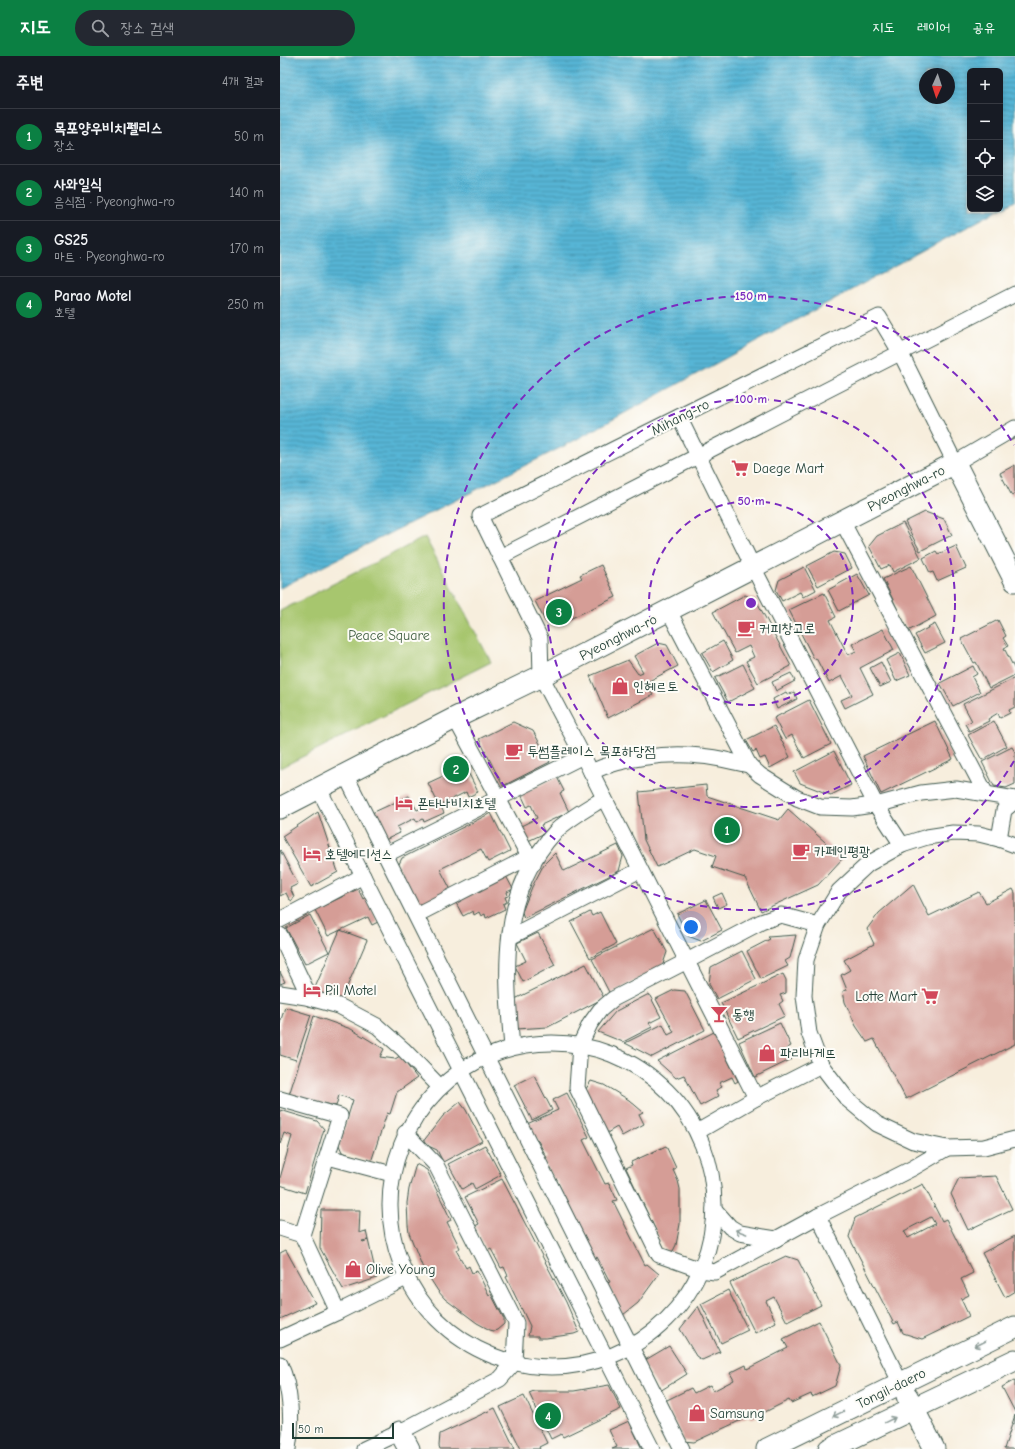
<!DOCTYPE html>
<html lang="ko">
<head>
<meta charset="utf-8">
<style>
	:root { --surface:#171b24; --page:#242831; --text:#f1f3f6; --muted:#9ea1a6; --line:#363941; --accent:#0b8043 }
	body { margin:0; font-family:"Comic Neue","Poor Story",sans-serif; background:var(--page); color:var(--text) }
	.controls { position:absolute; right:12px; top:12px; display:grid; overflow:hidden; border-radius:6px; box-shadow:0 2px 6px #0003 }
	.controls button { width:36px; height:36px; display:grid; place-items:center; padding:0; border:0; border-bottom:1px solid var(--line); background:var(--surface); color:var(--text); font:20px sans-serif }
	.compass { position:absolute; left:639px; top:12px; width:36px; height:36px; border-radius:50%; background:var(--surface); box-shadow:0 2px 6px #0003; rotate:183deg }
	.scale { position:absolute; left:12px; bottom:10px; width:102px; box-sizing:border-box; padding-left:4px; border:2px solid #1f3d34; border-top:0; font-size:11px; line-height:14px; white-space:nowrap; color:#1f3d34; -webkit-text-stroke:3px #fdfcf7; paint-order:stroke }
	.you { position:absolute; left:411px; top:871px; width:14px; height:14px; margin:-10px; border:3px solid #fff; border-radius:50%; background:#1a73e8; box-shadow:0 0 0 6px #1a73e833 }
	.badge { display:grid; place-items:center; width:26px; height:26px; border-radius:50%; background:var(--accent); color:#fff; font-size:13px; font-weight:700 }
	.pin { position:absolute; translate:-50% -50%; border:2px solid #fff; box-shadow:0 1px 4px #0006 }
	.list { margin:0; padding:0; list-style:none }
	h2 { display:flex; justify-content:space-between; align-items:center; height:52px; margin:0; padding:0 16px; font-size:17px }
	h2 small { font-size:13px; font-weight:400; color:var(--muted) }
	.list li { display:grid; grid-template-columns:26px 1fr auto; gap:12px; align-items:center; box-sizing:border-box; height:56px; padding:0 16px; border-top:1px solid var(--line) }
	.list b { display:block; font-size:15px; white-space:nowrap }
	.list p { margin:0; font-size:13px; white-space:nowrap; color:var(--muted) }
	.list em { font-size:13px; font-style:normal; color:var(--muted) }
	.icon { flex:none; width:22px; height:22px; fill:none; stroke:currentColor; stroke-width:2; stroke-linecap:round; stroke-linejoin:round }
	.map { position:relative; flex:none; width:735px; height:1393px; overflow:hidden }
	header { display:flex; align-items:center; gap:24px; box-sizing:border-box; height:56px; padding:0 20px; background:var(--accent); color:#fff }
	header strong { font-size:19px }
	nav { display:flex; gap:22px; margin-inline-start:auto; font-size:14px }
	.search { width:280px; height:36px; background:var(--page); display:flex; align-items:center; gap:10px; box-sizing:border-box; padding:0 14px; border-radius:22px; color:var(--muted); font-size:15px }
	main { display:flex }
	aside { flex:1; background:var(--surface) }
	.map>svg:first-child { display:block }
	.green { fill:#a7c66e; stroke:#638251 }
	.water { fill:url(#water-rules); stroke:#3b7984; fill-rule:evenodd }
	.building { fill:#d59d96; fill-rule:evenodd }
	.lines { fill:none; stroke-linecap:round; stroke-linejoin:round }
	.street-casing { stroke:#3f584d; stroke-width:17 }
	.secondary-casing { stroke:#3f584d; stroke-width:23 }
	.street { stroke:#fff; stroke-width:15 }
	.secondary { stroke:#fff; stroke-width:21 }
	.oneway { stroke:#8f9e9a }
	.ring { fill:none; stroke:#7b2cbf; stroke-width:2; stroke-dasharray:7 5 }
	.labels { text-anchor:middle; stroke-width:4; stroke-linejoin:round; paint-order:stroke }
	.street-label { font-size:14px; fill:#1f3d34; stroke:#fdfcf7 }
	.poi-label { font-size:14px; fill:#1f3d34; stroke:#fdfcf7; text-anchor:start }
	.park-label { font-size:14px; fill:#415f42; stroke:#fdfcf7 }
	.centre { fill:#7b2cbf; stroke:#fdfcf7; stroke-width:2 }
	.ring-label { font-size:12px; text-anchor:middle; font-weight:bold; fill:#7b2cbf; stroke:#fdfcf7; stroke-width:4; stroke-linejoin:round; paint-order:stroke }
</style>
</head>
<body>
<header>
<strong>지도</strong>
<div class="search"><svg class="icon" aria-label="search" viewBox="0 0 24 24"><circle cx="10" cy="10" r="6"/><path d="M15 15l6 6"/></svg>장소 검색</div>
<nav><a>지도</a><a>레이어</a><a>공유</a></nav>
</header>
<main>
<aside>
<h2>주변<small>4개 결과</small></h2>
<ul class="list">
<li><span class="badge">1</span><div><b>목포양우비치펠리스</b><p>장소</p></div><em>50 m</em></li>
<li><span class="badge">2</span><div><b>사와일식</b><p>음식점 · Pyeonghwa-ro</p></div><em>140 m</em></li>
<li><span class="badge">3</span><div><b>GS25</b><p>마트 · Pyeonghwa-ro</p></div><em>170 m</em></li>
<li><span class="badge">4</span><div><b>Parao Motel</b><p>호텔</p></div><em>250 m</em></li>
</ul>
</aside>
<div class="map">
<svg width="735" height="1393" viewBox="0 0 735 1393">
	<defs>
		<pattern id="water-rules" width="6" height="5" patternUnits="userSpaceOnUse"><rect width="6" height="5" fill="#57b5d5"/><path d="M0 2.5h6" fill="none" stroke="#4794ae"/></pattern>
	</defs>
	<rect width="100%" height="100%" fill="#fdfcf7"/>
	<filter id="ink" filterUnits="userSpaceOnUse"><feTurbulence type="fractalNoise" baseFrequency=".025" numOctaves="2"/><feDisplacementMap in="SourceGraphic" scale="8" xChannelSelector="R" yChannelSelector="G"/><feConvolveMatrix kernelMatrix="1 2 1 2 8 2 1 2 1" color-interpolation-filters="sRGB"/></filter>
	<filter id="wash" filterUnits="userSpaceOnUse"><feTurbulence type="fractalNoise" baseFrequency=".012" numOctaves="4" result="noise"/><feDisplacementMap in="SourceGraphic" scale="16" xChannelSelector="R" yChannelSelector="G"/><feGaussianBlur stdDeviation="0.9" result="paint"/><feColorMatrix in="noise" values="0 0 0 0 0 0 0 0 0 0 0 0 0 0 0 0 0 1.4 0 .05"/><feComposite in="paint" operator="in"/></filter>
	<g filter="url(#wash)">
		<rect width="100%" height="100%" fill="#f7eedd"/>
		<!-- green -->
		<path class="green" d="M145,481L211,606L0,712V555Z"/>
		<!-- water -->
		<path class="water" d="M0,0H735V145L286,389L0,532ZM690,15H720V153H690ZM645,18H669V42H645Z"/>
		<g id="blocks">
			<!-- building -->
			<g class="building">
				<path d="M735,409V438L732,440L720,417Z"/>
				<path d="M645,456L664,463L672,479L640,495L625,466Z"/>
				<path d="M623,467L641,502L613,516L610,509L601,513L589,490L597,480Z"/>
				<path d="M676,490L686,512L657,525L653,516L650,517L643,502L656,495L658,498Z"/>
				<path d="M554,496L565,498L572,512L538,530L527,510Z"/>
				<path d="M321,509L336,541L279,568L273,569L265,565L255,545L302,522L300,519Z"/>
				<path d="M631,510L656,560L628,575L603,523Z"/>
				<path d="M524,511L536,534L523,541L520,536L502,545L496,534L499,524Z"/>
				<path d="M577,518L589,539L559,555L548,534Z"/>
				<path d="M544,537L556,561L550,564L568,599L576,595L572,588L603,573L614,594L580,612L593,638L565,652L561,644L572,639L562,620L549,627L536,602L534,603L509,554Z"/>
				<path d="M465,539L476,544L511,610L478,627L466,605L474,601L469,590L455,597L433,556Z"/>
				<path d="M718,564L726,580L723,582L728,590L724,592L735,614V619L709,632L696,606L694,607L681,583Z"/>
				<path d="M655,568L665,587L645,597L635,579Z"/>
				<path d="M443,585L453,604L433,616L422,597Z"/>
				<path d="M378,587L387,589L398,610L365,627L373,639L328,662L310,620L348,604L358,618L363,616L354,600Z"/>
				<path d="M620,597L630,619L616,625L606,604Z"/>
				<path d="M601,606L611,626L600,631L590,612Z"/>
				<path d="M463,608L475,632L448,646L435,622Z"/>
				<path d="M693,610L697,618L692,621L700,636L673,650L660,627Z"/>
				<path d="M511,617L515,625L496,635L492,626Z"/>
				<path d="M735,622V651L729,654L730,657L720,662L718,657L708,663L709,665L689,675L685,668L692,665L683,648Z"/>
				<path d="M506,636L508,639L514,636L517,643L497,653L493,643Z"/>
				<path d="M529,644L551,688L524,702L512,679L505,683L494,662Z"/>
				<path d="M655,665L673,703L601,738L583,700Z"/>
				<path d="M714,665L727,690L702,704L688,679Z"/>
				<path d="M233,666L253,675L270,706L223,730L199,683Z"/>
				<path d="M494,670L510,701L490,712L485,701L480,703L476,694L473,696L466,684Z"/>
				<path d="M732,691L735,696V728L726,732L714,730L702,706Z"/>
				<path d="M554,695L571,729L551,739L520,727L514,716Z"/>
				<path d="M185,710L198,736L188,741L186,736L160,749L164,757L144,766L143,763L137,766L135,762L117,771L120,777L105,784L92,757L129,740L137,754L157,745L148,727Z"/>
				<path d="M277,721L284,735L280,737L289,756L261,769L265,777L248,785L241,770L257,762L251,749L247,751L241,738Z"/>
				<path d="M426,729L427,740L499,764L508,753L563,802L538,829L481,855L465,822L432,811L436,800L415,793L377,811L364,784L359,736Z"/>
				<path d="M38,756L58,816L31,831L2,780Z"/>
				<path d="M211,757L230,795L208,806L201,793L160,813L171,834L139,851L118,810L122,802Z"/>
				<path d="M338,789L343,800L339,815L244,862L242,856L252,831L264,808L275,797L284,815Z"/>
				<path d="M0,794L18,828L10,832L14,841L12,845L9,843L6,837L0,840Z"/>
				<path d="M226,820L233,833L227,836L228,840L225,841L227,846L223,848L225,853L206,862L205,858L201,860L199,856L194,859L193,855L183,860L175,845Z"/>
				<path d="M633,828L649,860L699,836L706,847L733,833L735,837V988L626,1043L594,983L587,986L576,970L565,946L563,935L567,934L561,919L570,914L564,904L594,888L587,873L599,857Z"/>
				<path d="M78,833L83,843L86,841L98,866L92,869L88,861L48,880L35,854Z"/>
				<path d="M442,837L447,848L438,852L433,841Z"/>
				<path d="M426,844L442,874L421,885L408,880L397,858Z"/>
				<path d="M310,856L312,860L320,856L336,888L310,902L291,866Z"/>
				<path d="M30,859L49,896L25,908L6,872Z"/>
				<path d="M374,872L387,896L382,911L330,938L312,903Z"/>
				<path d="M60,874L87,884L61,945L34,934Z"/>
				<path d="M258,877L275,909L243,926L235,910L246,905L237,887Z"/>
				<path d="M516,879L510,902L505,905L508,910L481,923L467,895L490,883L488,881Z"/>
				<path d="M462,895L476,923L437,943L429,928L431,911Z"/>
				<path d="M306,908L324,942L268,971L236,973L235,943Z"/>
				<path d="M0,916L5,926L0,928Z"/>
				<path d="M503,918L506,924V937L500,939L503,945L499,948L505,960L458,982L441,947Z"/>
				<path d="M394,934L405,935L425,974L372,1001L345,987L383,968L388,979L394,976L376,943Z"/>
				<path d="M369,938L381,961L369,967L372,971L343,986L318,976L336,955Z"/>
				<path d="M5,951L31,959L16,1004L0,999V967Z"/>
				<path d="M34,960L71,973L104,993L100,1001L115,1003L120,1000L137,1022L117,1036L110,1058L107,1057L91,1106L62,1096L59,1089L73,1044L59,1039L56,1050L43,1047L42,1051L9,1039Z"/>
				<path d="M500,967L511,990L507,992L512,1003L475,1021L459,986Z"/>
				<path d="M434,976L458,1025L455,1027L452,1021L439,1027L442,1031L436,1034L439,1040L420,1050L404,1019L396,1022L377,1005Z"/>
				<path d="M254,1019L272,1054L252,1064L234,1029Z"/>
				<path d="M311,1025L324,1029L349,1044L363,1056L359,1058L364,1068L342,1080L337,1071L327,1077L304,1036Z"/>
				<path d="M287,1037L309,1081L303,1084L325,1128L329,1127L337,1144L333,1145L365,1209L367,1208L379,1218L358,1247L343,1259L327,1227L330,1226L317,1201L315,1202L276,1123L273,1124L263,1104L267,1102L257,1083L255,1084L247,1068L278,1054L273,1044Z"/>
				<path d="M180,1046L186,1054L202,1085L163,1106L157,1094L142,1087L163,1060Z"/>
				<path d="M0,1054L37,1065L44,1073L25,1137L0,1129V1122L12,1080L4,1077L0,1088Z"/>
				<path d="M205,1089L221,1119L195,1133L192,1127L182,1133L168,1108Z"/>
				<path d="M386,1090L396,1112L393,1114L398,1125L400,1133V1168L396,1189L393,1195L390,1196L387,1195L384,1192L346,1112L352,1109L351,1106Z"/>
				<path d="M136,1108L147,1114L171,1164L167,1166L180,1192L176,1194L186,1212L189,1210L192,1217L197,1215L209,1239L211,1238L224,1263V1268L217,1274L214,1275L210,1274L197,1267L165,1243L158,1235L142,1210L129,1177L128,1169L127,1147L129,1133Z"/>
				<path d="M716,1120L732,1153L688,1174L671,1138L679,1122Z"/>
				<path d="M222,1123L286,1246L299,1276L294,1278L266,1282H258V1280H248L250,1270L226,1221L228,1220L224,1211L221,1212L211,1193L207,1195L195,1170L199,1168L185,1141Z"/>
				<path d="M643,1128L662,1165L666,1163L693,1217L681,1223L689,1239L681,1243L689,1260L642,1283L623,1277L618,1266L614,1268L569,1181L575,1162ZM651,1161L655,1168L628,1182L624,1175Z"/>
				<path d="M41,1154H80L79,1177L86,1175L88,1184L82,1185L83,1186L88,1184L97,1222L63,1233L40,1192Z"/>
				<path d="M735,1180V1235L725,1241L702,1197Z"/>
				<path d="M6,1194L35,1247L0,1263V1197Z"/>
				<path d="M506,1200L518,1204L541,1249L507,1266L494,1241L486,1245L496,1266L475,1277L450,1227Z"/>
				<path d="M448,1234L468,1274L441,1287L421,1248Z"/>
				<path d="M418,1250L440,1296L422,1304L416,1300L400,1273Z"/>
				<path d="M539,1265L561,1309L555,1330L532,1341L531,1338L511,1347L509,1344L471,1363L470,1360L414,1386L404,1385L385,1345L411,1332L414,1337L430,1329L433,1335L454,1324L450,1317L466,1309L467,1313L508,1292L503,1283Z"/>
				<path d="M389,1290L407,1318L380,1335L362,1306Z"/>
				<path d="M735,1324V1356L722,1331Z"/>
				<path d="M329,1329L341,1353L283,1381L281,1378L271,1383L249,1337L254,1335H294Z"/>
				<path d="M244,1340L267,1387L259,1391L260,1393H241L220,1351Z"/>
				<path d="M215,1352L235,1393H160L159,1390L160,1378Z"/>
				<path d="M735,1359V1393H724Z"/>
				<path d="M349,1365L362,1393H332L337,1391L329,1374Z"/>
			</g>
		</g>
	</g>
	<g filter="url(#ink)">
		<use href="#blocks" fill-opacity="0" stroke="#3f584d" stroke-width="1"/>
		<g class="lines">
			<!-- street casing -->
			<g class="street-casing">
				<g id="street">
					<path d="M399,361L473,511L596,749L622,789"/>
					<path d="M562,465L706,738"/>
					<path d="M220,501L735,238"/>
					<path d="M389,555L469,709L480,719L517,742L540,751L572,752L600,748L641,737L676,733L735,743"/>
					<path d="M175,662L253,808"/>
					<path d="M311,716C340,702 388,696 420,700C436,701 453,706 469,709"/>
					<path d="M66,720L402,1393"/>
					<path d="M39,733L372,1393"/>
					<path d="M719,783L724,754L735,745"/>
					<path d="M735,789L719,783L699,778L673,777L647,781L622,789L588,808L559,835L538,869L526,904L524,940L529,977L541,1009L567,1043L597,1068L633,1085L667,1092L704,1091L735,1083"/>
					<path d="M105,799L303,700"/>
					<path d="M136,859L249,801"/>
					<path d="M0,864L83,820"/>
					<path d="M538,869L501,859L481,866L407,905L333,943L320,954L310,968L300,989L297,1032L379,1199L421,1214L435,1216L538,1160L633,1112L667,1092"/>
					<path d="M0,879L30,942"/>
					<path d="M230,881L360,814"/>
					<path d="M0,937L26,941L59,950L97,970L123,993L160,1031"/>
					<circle cx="272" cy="1149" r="162"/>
					<path d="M232,991C225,914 219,836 276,775C289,762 308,752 324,742"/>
					<path d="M476,1042L303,700L261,620L260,582L200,460L599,261L620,296L675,407L735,372"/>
					<path d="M0,1043L60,1060L22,1179L58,1256"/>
					<path d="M417,1076L476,1042L541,1009"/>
					<path d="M48,1101L112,1118"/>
					<path d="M434,1153L450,1171L460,1177L496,1183"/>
					<path d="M538,1160L621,1328"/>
					<path d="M0,1172L22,1179"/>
					<path d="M0,1283L58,1256L126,1222"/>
					<path d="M0,1308C11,1333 13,1366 8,1393"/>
					<path d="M84,1393L120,1376L220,1323L234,1307L236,1267L156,1109L125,1077"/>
				</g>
			</g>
			<!-- secondary casing -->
			<g class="secondary-casing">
				<g id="secondary">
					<path d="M0,752L175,662L261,620L675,407L735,525"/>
					<path d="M627,1340L654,1393"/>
					<path d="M120,1376L129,1393"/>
					<path d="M487,1393L735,1271"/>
					<path d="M549,1393L735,1304"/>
				</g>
			</g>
			<!-- street -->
			<use href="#street" class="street"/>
			<!-- secondary -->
			<use href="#secondary" class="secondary"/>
		</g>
		<!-- one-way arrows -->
		<defs><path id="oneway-shaft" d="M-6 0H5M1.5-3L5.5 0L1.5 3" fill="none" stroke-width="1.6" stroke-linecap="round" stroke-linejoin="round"/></defs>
		<g class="oneway">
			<use href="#oneway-shaft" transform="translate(461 1176) rotate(-160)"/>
			<use href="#oneway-shaft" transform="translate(700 1288) rotate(153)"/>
			<use href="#oneway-shaft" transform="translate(558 1358) rotate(154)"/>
			<use href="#oneway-shaft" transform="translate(610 1364) rotate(-26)"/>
		</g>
	</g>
	<!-- distance rings -->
	<g class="ring">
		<circle cx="471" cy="547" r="102"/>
		<circle cx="471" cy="547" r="204"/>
		<path d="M734 705A307 307 0 1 1 734 389"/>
	</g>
	<!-- icons -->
	<defs>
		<g id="supermarket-bare" transform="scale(1.38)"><path d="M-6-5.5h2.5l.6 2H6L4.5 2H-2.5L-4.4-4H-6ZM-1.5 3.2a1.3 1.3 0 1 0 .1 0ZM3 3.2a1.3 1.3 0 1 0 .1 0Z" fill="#d1495b" stroke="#fdfcf7" stroke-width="2.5" paint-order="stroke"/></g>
		<g id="cafe-bare" transform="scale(1.38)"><path d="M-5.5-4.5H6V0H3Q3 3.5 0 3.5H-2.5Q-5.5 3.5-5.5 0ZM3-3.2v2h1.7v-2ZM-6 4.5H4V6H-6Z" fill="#d1495b" stroke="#fdfcf7" stroke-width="2.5" paint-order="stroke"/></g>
		<g id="shop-bare" transform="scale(1.38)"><path d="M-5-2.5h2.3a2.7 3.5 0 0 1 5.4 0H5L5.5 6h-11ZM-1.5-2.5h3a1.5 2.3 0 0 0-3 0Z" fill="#d1495b" stroke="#fdfcf7" stroke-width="2.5" paint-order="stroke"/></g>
		<g id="hotel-bare" transform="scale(1.38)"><path d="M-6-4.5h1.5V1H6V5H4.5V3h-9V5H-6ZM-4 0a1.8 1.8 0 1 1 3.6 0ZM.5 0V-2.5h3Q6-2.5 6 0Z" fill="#d1495b" stroke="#fdfcf7" stroke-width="2.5" paint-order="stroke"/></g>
		<g id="bar-bare" transform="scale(1.38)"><path d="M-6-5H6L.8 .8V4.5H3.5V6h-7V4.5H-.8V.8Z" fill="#d1495b" stroke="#fdfcf7" stroke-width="2.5" paint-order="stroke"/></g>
	</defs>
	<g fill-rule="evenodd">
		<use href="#supermarket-bare" x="460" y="412"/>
		<use href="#cafe-bare" x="466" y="572"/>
		<use href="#shop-bare" x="340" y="630"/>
		<use href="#cafe-bare" x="234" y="695"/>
		<use href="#hotel-bare" x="124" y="747"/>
		<use href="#cafe-bare" x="521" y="795"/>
		<use href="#hotel-bare" x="32" y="798"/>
		<use href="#hotel-bare" x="32" y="934"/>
		<use href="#supermarket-bare" x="650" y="940"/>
		<use href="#bar-bare" x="439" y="958"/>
		<use href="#shop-bare" x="487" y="997"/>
		<use href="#shop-bare" x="73" y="1213"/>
		<use href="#shop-bare" x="417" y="1357"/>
	</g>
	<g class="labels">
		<!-- street labels -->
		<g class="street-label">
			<text transform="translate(400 361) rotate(-27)" y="5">Mihang-ro</text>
			<text transform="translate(626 432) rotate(-27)" y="5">Pyeonghwa-ro</text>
			<text transform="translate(338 581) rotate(-27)" y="5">Pyeonghwa-ro</text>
			<text transform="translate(611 1332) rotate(-26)" y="5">Tongil-daero</text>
		</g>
		<!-- poi labels -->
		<g class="poi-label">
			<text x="473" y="417">Daege Mart</text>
			<text x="479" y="577">커피창고로</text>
			<text x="353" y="635">인헤르토</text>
			<text x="247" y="700">투썸플레이스 목포하당점</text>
			<text x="137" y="752">폰타나비치호텔</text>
			<text x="534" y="800">카페인평광</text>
			<text x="45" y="803">호텔에디션스</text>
			<text x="45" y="939">Pil Motel</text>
			<text x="637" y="945" text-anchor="end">Lotte Mart</text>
			<text x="452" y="963">동행</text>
			<text x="500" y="1002">파리바게뜨</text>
			<text x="86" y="1218">Olive Young</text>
			<text x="430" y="1362">Samsung</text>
		</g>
		<!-- park labels -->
		<g class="park-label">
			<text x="109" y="584">Peace Square</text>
		</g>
	</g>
	<circle cx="471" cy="547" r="6" class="centre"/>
	<g class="ring-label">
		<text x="471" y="244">150 m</text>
		<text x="471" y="347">100 m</text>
		<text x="471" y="449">50 m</text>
	</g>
</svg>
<div class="controls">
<button>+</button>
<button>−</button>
<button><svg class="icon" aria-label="locate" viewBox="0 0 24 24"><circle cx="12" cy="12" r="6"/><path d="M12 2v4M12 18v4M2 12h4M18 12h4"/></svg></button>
<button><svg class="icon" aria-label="layers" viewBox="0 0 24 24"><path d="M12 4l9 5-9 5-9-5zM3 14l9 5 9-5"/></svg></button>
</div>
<svg class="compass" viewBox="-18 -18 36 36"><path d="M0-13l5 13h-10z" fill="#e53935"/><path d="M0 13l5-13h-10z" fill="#9ea1a6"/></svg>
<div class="scale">50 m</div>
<div class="you"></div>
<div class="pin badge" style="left:447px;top:774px">1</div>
<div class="pin badge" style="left:176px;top:713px">2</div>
<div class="pin badge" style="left:279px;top:556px">3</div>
<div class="pin badge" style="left:268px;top:1360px">4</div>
</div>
</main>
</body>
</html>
